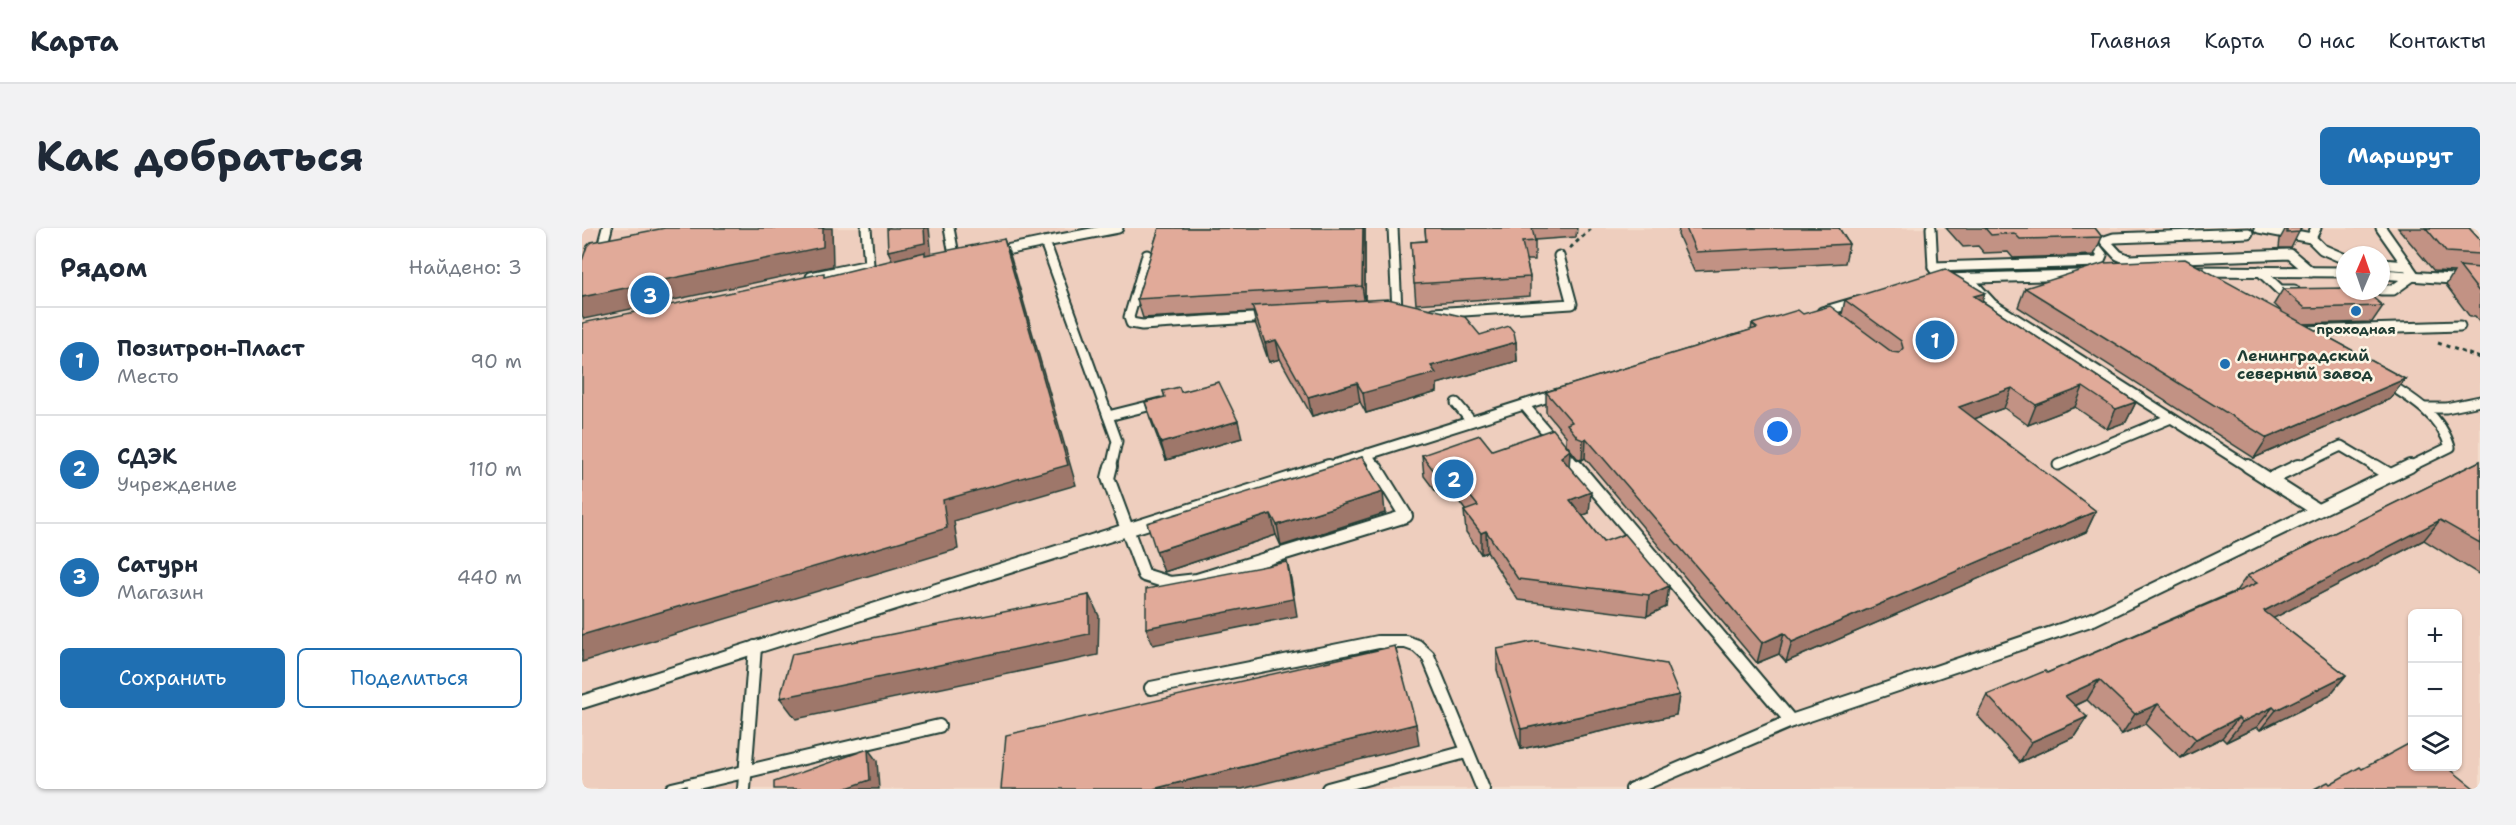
<!DOCTYPE html>
<html lang="ru">
<head>
<meta charset="utf-8">
<style>
	:root { --surface:#fff; --page:#f2f2f3; --text:#1f2937; --muted:#747a83; --line:#e0e1e3; --accent:#1f6fb2 }
	body { margin:0; font-family:"Shantell Sans",sans-serif; background:var(--page); color:var(--text) }
	.controls { position:absolute; right:18px; bottom:18px; display:grid; overflow:hidden; border-radius:9px; box-shadow:0 2px 4px #0004 }
	.controls button { width:54px; height:54px; display:grid; place-items:center; padding:0; border:0; border-bottom:2px solid var(--line); background:var(--surface); color:var(--text); font:30px sans-serif }
	.compass { position:absolute; left:1754px; top:18px; width:54px; height:54px; border-radius:50%; background:var(--surface); box-shadow:0 2px 4px #0004; rotate:2deg }
	.you { position:absolute; left:1196px; top:204px; width:21px; height:21px; margin:-15px; border:4px solid #fff; border-radius:50%; background:#1a73e8; box-shadow:0 0 0 9px #1a73e833 }
	.badge { display:grid; place-items:center; width:39px; height:39px; border-radius:50%; background:var(--accent); color:#fff; font-size:20px; font-weight:700 }
	.pin { position:absolute; translate:-50% -50%; border:3px solid #fff; box-shadow:0 2px 6px #0006 }
	.list { margin:0; padding:0; list-style:none }
	h2 { display:flex; justify-content:space-between; align-items:center; height:78px; margin:0; padding:0 24px; font-size:26px }
	h2 small { font-size:20px; font-weight:400; color:var(--muted) }
	.list li { display:grid; grid-template-columns:39px 1fr auto; gap:18px; align-items:center; box-sizing:border-box; height:108px; padding:0 24px; border-top:2px solid var(--line) }
	.list b { display:block; font-size:22px; white-space:nowrap }
	.list p { margin:0; font-size:20px; white-space:nowrap; color:var(--muted) }
	.list em { font-size:20px; font-style:normal; color:var(--muted) }
	.actions { display:flex; gap:12px; padding:18px 24px }
	.actions a { flex:1; padding:14px 0; border:2px solid var(--accent); border-radius:9px; text-align:center; font-size:21px; color:var(--accent) }
	.actions .main { background:var(--accent); color:#fff }
	.icon { flex:none; width:33px; height:33px; fill:none; stroke:currentColor; stroke-width:2; stroke-linecap:round; stroke-linejoin:round }
	.map { position:relative; flex:none; width:1898px; height:561px; overflow:hidden; border-radius:9px }
	header { display:flex; align-items:center; gap:36px; box-sizing:border-box; height:84px; padding:0 30px; background:var(--surface); border-bottom:2px solid var(--line) }
	header strong { font-size:28px }
	nav { display:flex; gap:33px; margin-inline-start:auto; font-size:21px }
	.intro { display:flex; align-items:center; justify-content:space-between; box-sizing:border-box; height:144px; padding:0 36px }
	h1 { margin:0; font-size:42px }
	.button { padding:15px 27px; border-radius:9px; background:var(--accent); color:#fff; font-size:21px; font-weight:700 }
	main { display:flex; gap:36px; padding:0 36px }
	aside { flex:1; background:var(--surface); border-radius:9px; box-shadow:0 2px 4px #0004 }
	.map>svg:first-child { display:block }
	.built { fill:#eecebe; fill-rule:evenodd }
	.lines { fill:none; stroke-linecap:round; stroke-linejoin:round }
	.service-far1-casing { stroke:#1f3d34; stroke-width:13 }
	.service-casing { stroke:#1f3d34; stroke-width:16 }
	.path { stroke:#1f3d34; stroke-width:3; stroke-dasharray:4 4; stroke-linecap:butt }
	.service-far1 { stroke:#fcf5e5; stroke-width:9 }
	.service { stroke:#fcf5e5; stroke-width:12 }
	.wall { fill:#c29284; stroke:#1f3d34; stroke-width:1.5 }
	.shaded-wall { fill:#9e776b; stroke:#1f3d34; stroke-width:1.5 }
	.building { fill:#e1aa99; stroke:#1f3d34; stroke-width:1.5 }
	.poi-dot { fill:#1f6fb2; stroke:#fcf5e5; stroke-width:2 }
	.labels { text-anchor:middle; stroke-width:5; stroke-linejoin:round; paint-order:stroke }
	.far-poi-label { font-size:14px; font-weight:bold; fill:#1f3d34; stroke:#fcf5e5 }
	.poi-label { font-size:16px; font-weight:bold; fill:#1f3d34; stroke:#fcf5e5; text-anchor:start }
</style>
</head>
<body>
<header>
<strong>Карта</strong>
<nav><a>Главная</a><a>Карта</a><a>О нас</a><a>Контакты</a></nav>
</header>
<div class="intro"><h1>Как добраться</h1><a class="button">Маршрут</a></div>
<main>
<aside>
<h2>Рядом<small>Найдено: 3</small></h2>
<ul class="list">
<li><span class="badge">1</span><div><b>Позитрон-Пласт</b><p>Место</p></div><em>90 m</em></li>
<li><span class="badge">2</span><div><b>СДЭК</b><p>Учреждение</p></div><em>110 m</em></li>
<li><span class="badge">3</span><div><b>Сатурн</b><p>Магазин</p></div><em>440 m</em></li>
</ul>
<div class="actions"><a class="main">Сохранить</a><a>Поделиться</a></div>
</aside>
<div class="map">
<svg width="1898" height="561" viewBox="0 0 1898 561">
	<rect width="100%" height="100%" fill="#f4dece"/>
	<filter id="ink" filterUnits="userSpaceOnUse"><feTurbulence type="fractalNoise" baseFrequency=".0167" numOctaves="2"/><feDisplacementMap in="SourceGraphic" scale="12" xChannelSelector="R" yChannelSelector="G"/><feConvolveMatrix kernelMatrix="1 2 1 2 8 2 1 2 1" color-interpolation-filters="sRGB"/></filter>
	<g filter="url(#ink)">
		<!-- built -->
		<path class="built" d="M0,0H1864L1898,38V561H0ZM1763,27H1799V63H1763ZM1830,386H1876V538H1830Z"/>
		<g class="lines">
			<!-- service-far1 casing -->
			<g class="service-far1-casing">
				<g id="service-far1">
					<path d="M367,0L373,32L370,33"/>
					<path d="M1349,0L1351,39L1354,44"/>
					<path d="M1677,0L1729,10"/>
					<path d="M1734,0L1729,10L1740,21L1763,31"/>
					<path d="M1799,0L1832,47L1811,62H1799"/>
					<path d="M1666,5L1532,10L1523,13L1536,27L1547,32L1708,26L1729,44"/>
					<path d="M19,23L25,0"/>
					<path d="M414,24L463,14"/>
					<path d="M565,27L547,89L549,95L560,97L687,89"/>
					<path d="M1799,36L1826,38"/>
					<path d="M1351,39L1517,34L1520,27L1499,0"/>
					<path d="M1610,43L1763,44"/>
					<path d="M1678,43L1698,62H1712"/>
					<path d="M1799,46L1898,53"/>
					<path d="M229,49L287,37L284,0"/>
					<path d="M1386,50L1410,76L1668,240"/>
					<path d="M1364,51L1496,47"/>
					<path d="M810,82H815L811,0"/>
					<path d="M1240,84L1274,74"/>
					<path d="M851,85L990,76L977,28"/>
					<path d="M1720,103L1878,98"/>
					<path d="M1805,155C1831,171 1859,188 1868,219L1825,240"/>
					<path d="M874,175L889,193"/>
					<path d="M942,177L995,240"/>
					<path d="M1843,180H1864L1898,173"/>
					<path d="M526,188L578,175"/>
					<path d="M785,226L794,240"/>
					<path d="M1476,237L1589,190"/>
					<path d="M529,240L535,213L463,14L536,0"/>
					<path d="M742,240L976,166"/>
					<path d="M1713,240L1759,218L1796,240"/>
				</g>
			</g>
			<!-- service casing -->
			<g class="service-casing">
				<g id="service">
					<path d="M529,238L526,250L562,347L588,355L615,352L824,288L793,238"/>
					<path d="M994,238L1209,493"/>
					<path d="M1666,238L1735,282"/>
					<path d="M1793,238L1808,247"/>
					<path d="M1687,252L1716,238"/>
					<path d="M569,460L796,414H824L835,418L846,428L901,561"/>
					<path d="M0,474L747,238"/>
					<path d="M90,561L357,498"/>
					<path d="M162,561L173,419"/>
					<path d="M746,561L884,524"/>
					<path d="M1050,561L1209,493L1511,391L1828,238"/>
				</g>
			</g>
			<!-- path -->
			<g class="path">
				<path d="M988,20L1009,1"/>
				<path d="M1856,115L1898,130"/>
			</g>
			<!-- service-far1 -->
			<use href="#service-far1" class="service-far1"/>
			<!-- service -->
			<use href="#service" class="service"/>
		</g>
		<!-- wall -->
		<g class="wall">
			<path d="M577,0H783V72L898,107L934,114L935,133L855,156V164L784,185L778,174L730,188L698,131L687,134L674,97L671,84L561,90L555,71Z"/>
			<path d="M843,0H995L994,9L953,12V32H944L948,49V68L834,76L829,14L844,13Z"/>
			<path d="M1097,0H1257L1267,16L1263,35L1112,43L1096,7Z"/>
			<path d="M1364,0H1513L1520,9L1512,27L1431,30L1426,24L1402,25L1396,18L1381,19Z"/>
			<path d="M1704,0H1719L1709,20H1697L1698,11Z"/>
			<path d="M1816,0H1887L1898,12V95L1893,89H1888L1864,57L1872,44L1852,43Z"/>
			<path d="M1443,60L1701,85L1692,76L1701,61L1801,78L1790,94L1722,96L1823,151L1808,171L1672,230L1436,79Z"/>
			<path d="M1263,72L1400,73L1554,174L1544,194L1525,201L1493,179L1446,197L1422,180L1392,191L1514,283L1504,304L1204,434L1197,426L1175,435L1003,230L1000,232L995,230L984,216V208L964,184V164L1169,102L1170,96L1221,86H1260Z"/>
			<path d="M581,163L599,164L660,210L584,232L568,190L563,174L583,169Z"/>
			<path d="M910,222H988L987,238L1007,285L1000,287L1021,314L1084,379L1065,388L936,372L905,324L899,326L884,304L882,283H884L870,264L857,268L842,248L840,227Z"/>
			<path d="M780,229L803,285L699,318L694,307L582,344Z"/>
			<path d="M1898,233V347L1842,312L1691,390L1764,447L1747,468L1678,502L1675,499L1644,514L1640,510L1599,530L1563,496L1540,506L1505,472L1493,478L1505,489L1492,509L1438,534L1395,487L1405,467L1465,445L1654,363L1665,348Z"/>
			<path d="M915,421L1097,467L1094,487L939,521L915,442Z"/>
		</g>
		<!-- shaded-wall -->
		<g class="shaded-wall">
			<path d="M241,0H250L251,38L2,91L0,87V69Z"/>
			<path d="M342,0H347L350,30L313,38L306,23Z"/>
			<path d="M781,0H783V77L780,58Z"/>
			<path d="M422,11L429,30L494,257L372,293L376,321L0,434V407Z"/>
			<path d="M1403,65L1396,84L1392,68Z"/>
			<path d="M694,112L698,131L687,134L683,115Z"/>
			<path d="M934,114L935,133L855,156V164L784,185L781,165L849,138Z"/>
			<path d="M1823,151L1808,171L1672,230L1685,210Z"/>
			<path d="M775,155L778,174L730,188L726,169Z"/>
			<path d="M1501,159L1493,179L1446,197L1454,177Z"/>
			<path d="M1430,160L1422,180L1370,199L1377,179Z"/>
			<path d="M1554,174L1544,194L1525,201L1534,181Z"/>
			<path d="M656,193L660,210L584,232L579,215Z"/>
			<path d="M1004,210L1003,230L1000,232L1001,212Z"/>
			<path d="M988,222L987,242L979,229Z"/>
			<path d="M868,243L870,264L857,268L855,247Z"/>
			<path d="M801,264L803,285L699,318L695,297Z"/>
			<path d="M1009,264L1007,285L987,293L988,272Z"/>
			<path d="M1514,283L1504,304L1204,434L1210,414Z"/>
			<path d="M689,286L694,307L582,344L574,323Z"/>
			<path d="M1858,292L1842,312L1667,403L1682,383Z"/>
			<path d="M904,303L905,324L899,326V305Z"/>
			<path d="M705,334L709,351L715,388L571,417L564,400Z"/>
			<path d="M1087,358L1084,379L1065,388L1067,367Z"/>
			<path d="M507,367L517,388L516,427L214,491L198,470Z"/>
			<path d="M1202,405L1197,426L1175,435L1180,415Z"/>
			<path d="M1764,447L1747,468L1678,502L1694,482Z"/>
			<path d="M1517,452L1505,472L1471,488L1483,468Z"/>
			<path d="M1097,467L1094,487L939,521V501Z"/>
			<path d="M1576,476L1563,496L1540,506L1553,486Z"/>
			<path d="M1691,479L1675,499L1644,514L1660,494Z"/>
			<path d="M1505,489L1492,509L1438,534L1449,514Z"/>
			<path d="M1656,490L1640,510L1599,530L1614,511Z"/>
			<path d="M834,496L837,517L660,561H571Z"/>
			<path d="M286,521L295,533L297,561H262Z"/>
		</g>
		<!-- building -->
		<g class="building">
			<path d="M83,0H241V19L0,69V33L5,18L9,14Z"/>
			<path d="M305,0H342L343,15L306,23Z"/>
			<path d="M577,0H781L780,58L555,71Z"/>
			<path d="M843,0H950L953,13L940,14L948,49L832,56L829,14L844,13Z"/>
			<path d="M1104,0H1257L1267,16L1114,24Z"/>
			<path d="M1403,0H1513L1520,9L1438,11L1432,5L1409,7Z"/>
			<path d="M1705,0H1719L1717,4L1705,5Z"/>
			<path d="M1844,0H1887L1898,12V26L1864,24Z"/>
			<path d="M422,11L486,237L361,272L365,300L0,407V95L242,45V49L343,24V27Z"/>
			<path d="M1603,31L1823,151L1685,210L1443,60L1522,35Z"/>
			<path d="M1877,38L1898,40V65Z"/>
			<path d="M1363,41L1403,65L1392,68L1554,174L1534,181L1501,159L1454,177L1430,160L1377,179L1514,283L1210,414L1202,405L1180,415L1004,210L1001,212L996,210L985,196L990,194L964,164L1175,100L1170,96L1216,82L1221,86L1248,78L1310,124L1317,125L1321,120L1319,113L1263,72Z"/>
			<path d="M1763,60V63H1783L1801,78L1723,80L1701,61Z"/>
			<path d="M806,71L883,89L898,107L927,98L932,104L934,114L849,138L854,145L781,165L775,155L726,169L694,112L683,115L670,78Z"/>
			<path d="M637,154L656,193L579,215L563,174L583,169L581,163L597,159L599,164Z"/>
			<path d="M971,201L988,222L979,229L1009,264L988,272L1021,314L1043,306L1087,358L1067,367L936,351L904,303L899,305L882,283L896,278L868,243L855,247L840,227L898,207L910,222Z"/>
			<path d="M780,229L801,264L695,297L689,286L574,323L565,295Z"/>
			<path d="M1898,233V315L1858,292L1682,383L1764,447L1694,482L1691,479L1660,494L1656,490L1614,511L1576,476L1553,486L1517,452L1483,468L1505,489L1449,514L1405,467L1463,443L1465,445L1675,355L1665,348Z"/>
			<path d="M705,334L711,371L564,400V361Z"/>
			<path d="M507,367V406L198,470L210,426Z"/>
			<path d="M954,413L1084,436L1097,467L939,501L915,421Z"/>
			<path d="M813,418L834,496L571,561H419L424,507Z"/>
			<path d="M1830,514V538H1864L1893,561H1732L1746,554L1748,556L1778,539L1780,541Z"/>
			<path d="M286,521L288,552L262,561H192V554Z"/>
			<path d="M104,557V561H92Z"/>
		</g>
	</g>
	<!-- markers -->
	<g class="poi-dot">
		<circle cx="1774" cy="83" r="6"/>
		<circle cx="1643" cy="136" r="6"/>
	</g>
	<g class="labels">
		<!-- far-poi labels -->
		<g class="far-poi-label">
			<text x="1774" y="106">проходная</text>
		</g>
		<!-- poi labels -->
		<g class="poi-label">
			<text x="1655" y="133">Ленинградский<tspan x="1655" dy="18">северный завод</tspan></text>
		</g>
	</g>
</svg>
<div class="controls">
<button>+</button>
<button>−</button>
<button><svg class="icon" aria-label="layers" viewBox="0 0 24 24"><path d="M12 4l9 5-9 5-9-5zM3 14l9 5 9-5"/></svg></button>
</div>
<svg class="compass" viewBox="-18 -18 36 36"><path d="M0-13l5 13h-10z" fill="#e53935"/><path d="M0 13l5-13h-10z" fill="#747a83"/></svg>
<div class="you"></div>
<div class="pin badge" style="left:1353px;top:112px">1</div>
<div class="pin badge" style="left:872px;top:251px">2</div>
<div class="pin badge" style="left:68px;top:67px">3</div>
</div>
</main>
</body>
</html>
